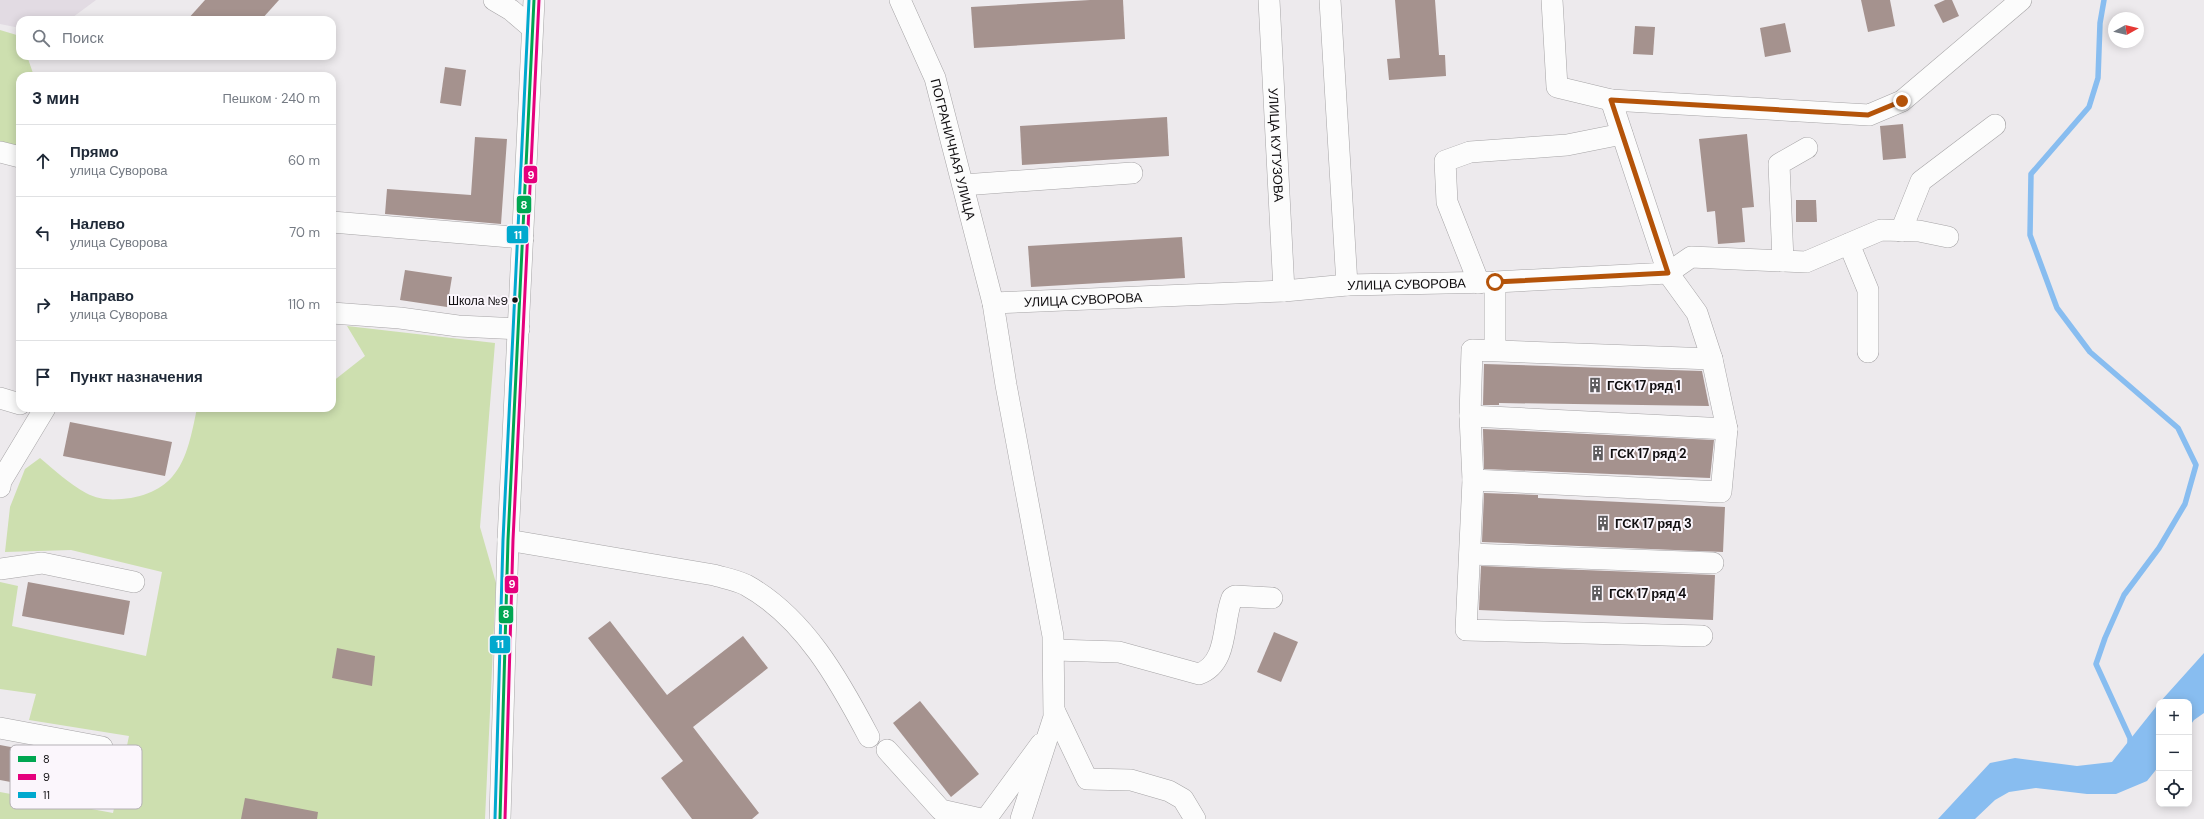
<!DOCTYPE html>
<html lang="ru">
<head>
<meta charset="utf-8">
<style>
	:root { --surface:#fff; --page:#f6f6f7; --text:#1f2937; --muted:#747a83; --line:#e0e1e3 }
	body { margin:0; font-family:"DM Sans",sans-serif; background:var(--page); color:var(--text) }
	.controls { position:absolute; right:12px; bottom:12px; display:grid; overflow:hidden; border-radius:8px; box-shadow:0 2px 10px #0003 }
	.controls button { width:36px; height:36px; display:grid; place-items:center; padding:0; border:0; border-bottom:1px solid var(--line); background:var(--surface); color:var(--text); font:20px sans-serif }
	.compass { position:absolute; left:2108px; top:12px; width:36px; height:36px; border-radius:50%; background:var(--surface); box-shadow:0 2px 10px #0003; rotate:82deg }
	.stop { position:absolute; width:12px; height:12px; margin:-9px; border:3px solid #b45309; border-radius:50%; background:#fff }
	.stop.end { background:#b45309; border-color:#fff; box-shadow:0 1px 4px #0008 }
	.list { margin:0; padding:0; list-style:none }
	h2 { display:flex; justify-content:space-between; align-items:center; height:52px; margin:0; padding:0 16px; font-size:17px }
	h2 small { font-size:13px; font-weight:400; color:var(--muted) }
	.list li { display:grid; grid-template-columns:26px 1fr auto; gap:12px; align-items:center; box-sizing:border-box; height:72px; padding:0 16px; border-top:1px solid var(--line) }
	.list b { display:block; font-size:15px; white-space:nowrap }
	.list p { margin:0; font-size:13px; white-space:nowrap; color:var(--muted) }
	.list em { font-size:13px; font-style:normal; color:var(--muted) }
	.icon { flex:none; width:22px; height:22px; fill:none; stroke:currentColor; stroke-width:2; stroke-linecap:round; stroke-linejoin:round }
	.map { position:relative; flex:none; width:2204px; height:819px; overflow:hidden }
	.search { position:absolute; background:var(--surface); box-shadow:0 2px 10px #0003; left:16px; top:16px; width:320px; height:44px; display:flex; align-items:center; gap:10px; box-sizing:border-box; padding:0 14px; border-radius:12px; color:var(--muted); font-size:15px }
	.panel { position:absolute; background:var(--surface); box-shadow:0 2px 10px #0003; left:16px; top:72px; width:320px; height:340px; border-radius:12px }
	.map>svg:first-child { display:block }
	.built { fill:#e2dbe3 }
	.green { fill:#cddfaf }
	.water { fill:#88bdf0 }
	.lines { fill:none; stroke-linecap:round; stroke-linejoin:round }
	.stream { stroke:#88bdf0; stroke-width:5.5 }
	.building { fill:#a5928e }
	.minor-casing { stroke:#a6a4a6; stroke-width:22 }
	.minor { stroke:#fcfcfc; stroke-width:21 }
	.bus-1-casing { stroke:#fbf6fc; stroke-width:6 }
	.bus-2-casing { stroke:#fbf6fc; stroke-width:6 }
	.bus-3-casing { stroke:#fbf6fc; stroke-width:6 }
	.bus-1 { stroke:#00a651; stroke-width:3 }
	.bus-2 { stroke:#e5007d; stroke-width:3 }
	.bus-3 { stroke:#00a9ce; stroke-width:3 }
	.route { stroke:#b45309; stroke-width:5 }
	.bus-dot { fill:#110f11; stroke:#fbf6fc; stroke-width:1.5 }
	.labels { text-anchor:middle; stroke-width:4; stroke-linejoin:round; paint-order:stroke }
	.bus-label { font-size:12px; fill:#110f11; stroke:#fbf6fc; text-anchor:end }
	.street-label { font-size:13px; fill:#110f11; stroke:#fbf6fc }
	.poi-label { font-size:13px; font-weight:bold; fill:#110f11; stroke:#fbf6fc; text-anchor:start }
	.key { fill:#fbf6fc; stroke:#b5b1b6; stroke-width:1 }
	.key-label { font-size:11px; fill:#110f11 }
	.line-badge { stroke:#fbf6fc; stroke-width:1.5 }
	.badge-label { font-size:11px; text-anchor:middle; font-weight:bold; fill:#fff }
</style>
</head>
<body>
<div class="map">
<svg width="2204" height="819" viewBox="0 0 2204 819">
	<rect width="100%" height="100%" fill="#edeaed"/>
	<!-- built -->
	<path class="built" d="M0,0H96L69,20H20V28L0,24Z"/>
	<!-- green -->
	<g class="green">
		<path d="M0,30L20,36V56H27L34,76H20V149L0,143Z"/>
		<path d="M347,326L495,343L480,527L496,583L485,819H0V792L113,813L129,736L29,720L36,694L0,689V582L18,586L12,626L146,656L162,572L71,550L5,552L10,507L25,469L40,458C54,470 70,484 86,493C101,501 115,500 131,498C182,489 188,452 197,408H332V382L365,356Z"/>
	</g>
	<!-- water -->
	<g class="water">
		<path d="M2204,653V713L2194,720L2189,727V702H2160Z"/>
		<path d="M2159,703V766L2147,781L2116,794H2087L2036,788L2009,792L1995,800L1975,819H1938L1990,763L2015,758L2077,766L2112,762Z"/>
	</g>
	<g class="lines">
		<!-- stream -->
		<path class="stream" d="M2104,0L2100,23L2098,78L2089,107L2031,174L2030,235L2057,308L2090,352L2178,428L2196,465L2185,504L2159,548L2124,595L2105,638L2096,664L2130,738V745"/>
	</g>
	<!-- building -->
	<g class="building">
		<path d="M205,0H279L261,20H187Z"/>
		<path d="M1090,0H1123L1125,39L974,48L971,7Z"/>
		<path d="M1395,0H1435L1439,55H1445L1446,76L1389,80L1387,59L1400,58Z"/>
		<path d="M1861,0H1890L1895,26L1868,32Z"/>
		<path d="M1945,0H1952L1959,16L1943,23L1934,5Z"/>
		<path d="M1785,23L1791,52L1765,57L1760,28Z"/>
		<path d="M1635,26L1655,27L1653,55L1633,54Z"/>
		<path d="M445,67L466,70L461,106L440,103Z"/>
		<path d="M1167,117L1169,156L1022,165L1020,126Z"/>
		<path d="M1903,124L1906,158L1883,160L1880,126Z"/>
		<path d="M1747,134L1754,207L1742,208L1745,242L1718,244L1715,211L1707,212L1699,139Z"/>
		<path d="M475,137L507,139L501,224L385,214L387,189L471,195Z"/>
		<path d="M1796,200H1816L1817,222H1796Z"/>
		<path d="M1182,237L1185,278L1031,287L1028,246Z"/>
		<path d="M405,270L452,277L447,307L400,300Z"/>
		<path d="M1484,364L1702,371L1709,406L1499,403V405H1483Z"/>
		<path d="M70,422L172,442L165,476L63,456Z"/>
		<path d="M1483,429L1714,440L1710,478L1484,469Z"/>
		<path d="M1484,493L1538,495V498L1725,507L1723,552L1482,542Z"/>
		<path d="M1481,566L1715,575L1713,620L1479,610Z"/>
		<path d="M28,582L130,601L124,635L22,616Z"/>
		<path d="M610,621L667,695L743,636L768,668L693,727L759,813L752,819H692L661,778L683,761L588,638Z"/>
		<path d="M1274,632L1298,642L1281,682L1257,672Z"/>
		<path d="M337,648L375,656L372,686L332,678Z"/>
		<path d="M920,701L979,774L951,797L893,723Z"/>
		<path d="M0,745L96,763L90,797L0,780Z"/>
		<path d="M245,798L318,812L317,819H241Z"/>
	</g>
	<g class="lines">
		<!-- minor casing -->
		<g class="minor-casing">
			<g id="minor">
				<path d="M494,0L511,10L532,28"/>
				<path id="s1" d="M900,0L935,78L993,303L1006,385L1053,636L1054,717L1021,819"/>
				<path id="s2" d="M1269,0L1284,291"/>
				<path d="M1330,0L1347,285"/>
				<path d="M1552,0L1557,87L1611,100"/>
				<path d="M0,152L20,157"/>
				<path d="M963,185L1132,173"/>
				<path d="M332,222L523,238"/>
				<path d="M1901,231L1921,181L1995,125"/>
				<path d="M1849,244L1868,290V352"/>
				<path d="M1783,261L1779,164L1807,148"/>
				<path d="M1495,282V350"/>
				<path d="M1479,283L1447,202L1445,161L1470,152L1567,145L1622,134"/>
				<path id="s3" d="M993,303L1284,291L1347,285L1495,282L1668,273L1611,100L1869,115L1902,101L2021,0"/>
				<path d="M332,313L400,318L458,326L519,329"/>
				<path d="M0,398L20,404"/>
				<path d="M1470,416L1727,429"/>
				<path d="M1473,480L1721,492L1727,429L1712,359L1697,313L1668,273L1691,257L1806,262L1881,230L1919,231L1948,237"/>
				<path d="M0,487L1,481L45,408"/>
				<path d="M508,540L714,575C724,578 736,580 746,585C804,617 839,680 869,737"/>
				<path d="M1470,554L1713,563"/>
				<path d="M0,569L42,563L134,582"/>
				<path d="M1702,636L1466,630L1473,480L1470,416L1472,350L1712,359"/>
				<path d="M1055,650L1119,652L1199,674C1229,663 1222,622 1232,598L1235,596L1272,598"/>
				<path d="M1055,712L1087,779L1131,780L1169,791L1183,799L1195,819"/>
				<path d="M0,728L102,747"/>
				<path d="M887,750L941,810L981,819"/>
				<path d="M500,819L508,540L534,0"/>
				<path d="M986,819L1041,744"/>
			</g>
		</g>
		<!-- minor -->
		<use href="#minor" class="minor"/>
		<!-- bus-1 casing -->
		<g class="bus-1-casing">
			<path id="bus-1" d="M500,819L508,540L534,0"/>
		</g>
		<!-- bus-2 casing -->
		<g class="bus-2-casing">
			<path id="bus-2" d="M505,819L513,540L539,0"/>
		</g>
		<!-- bus-3 casing -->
		<g class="bus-3-casing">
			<path id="bus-3" d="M495,819L503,540L529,0"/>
		</g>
		<!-- bus-1 -->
		<use href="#bus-1" class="bus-1"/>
		<!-- bus-2 -->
		<use href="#bus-2" class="bus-2"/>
		<!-- bus-3 -->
		<use href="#bus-3" class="bus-3"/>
	</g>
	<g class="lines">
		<!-- route -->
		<path class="route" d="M1495,282L1668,273L1611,100L1868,115L1902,101"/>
	</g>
	<!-- icons -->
	<defs>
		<g id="building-bare" transform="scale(1.2)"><path d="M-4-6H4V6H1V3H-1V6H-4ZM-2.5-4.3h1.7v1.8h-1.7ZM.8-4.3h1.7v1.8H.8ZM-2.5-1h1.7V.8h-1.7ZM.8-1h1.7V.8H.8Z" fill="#5e5c5e" stroke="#fbf6fc" stroke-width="2.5" paint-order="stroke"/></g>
	</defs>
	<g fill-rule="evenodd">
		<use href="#building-bare" x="1595" y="385"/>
		<use href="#building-bare" x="1598" y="453"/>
		<use href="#building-bare" x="1603" y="523"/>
		<use href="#building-bare" x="1597" y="593"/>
	</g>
	<!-- markers -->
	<circle class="bus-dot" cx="515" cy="300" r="3.5"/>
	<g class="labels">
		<!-- bus labels -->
		<g class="bus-label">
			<text x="508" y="305">Школа №9</text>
		</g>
		<!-- street labels -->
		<g class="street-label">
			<text dy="5" stroke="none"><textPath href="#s2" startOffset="145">УЛИЦА КУТУЗОВА</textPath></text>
			<text dy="5" stroke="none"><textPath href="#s1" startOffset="159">ПОГРАНИЧНАЯ УЛИЦА</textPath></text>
			<text dy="5" stroke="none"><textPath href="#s3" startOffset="414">УЛИЦА СУВОРОВА</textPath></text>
			<text dy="5" stroke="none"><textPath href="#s3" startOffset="90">УЛИЦА СУВОРОВА</textPath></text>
		</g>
		<!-- poi labels -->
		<g class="poi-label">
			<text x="1607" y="390">ГСК 17 ряд 1</text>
			<text x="1610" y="458">ГСК 17 ряд 2</text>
			<text x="1615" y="528">ГСК 17 ряд 3</text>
			<text x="1609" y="598">ГСК 17 ряд 4</text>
		</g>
	</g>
	<!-- legend -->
	<rect x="10" y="745" width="132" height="64" rx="6" class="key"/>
	<rect x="18" y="756" width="18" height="6" fill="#00a651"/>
	<rect x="18" y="774" width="18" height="6" fill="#e5007d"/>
	<rect x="18" y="792" width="18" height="6" fill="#00a9ce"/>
	<g class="key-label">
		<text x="43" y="763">8</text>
		<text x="43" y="781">9</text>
		<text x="43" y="799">11</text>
	</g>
	<g class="line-badge">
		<rect x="523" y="165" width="15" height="19" rx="4" fill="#e5007d"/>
		<rect x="516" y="195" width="16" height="19" rx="4" fill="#00a651"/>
		<rect x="506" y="225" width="23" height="19" rx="4" fill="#00a9ce"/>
		<rect x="504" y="575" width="15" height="19" rx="4" fill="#e5007d"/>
		<rect x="498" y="605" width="16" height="19" rx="4" fill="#00a651"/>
		<rect x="489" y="635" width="22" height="19" rx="4" fill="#00a9ce"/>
	</g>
	<g class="badge-label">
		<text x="531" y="179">9</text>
		<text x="524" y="209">8</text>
		<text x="518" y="239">11</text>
		<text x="512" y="588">9</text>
		<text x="506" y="618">8</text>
		<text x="500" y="648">11</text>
	</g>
</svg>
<div class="controls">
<button>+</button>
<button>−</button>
<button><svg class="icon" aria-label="locate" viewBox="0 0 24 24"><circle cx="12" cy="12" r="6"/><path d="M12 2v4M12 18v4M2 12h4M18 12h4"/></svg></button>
</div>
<svg class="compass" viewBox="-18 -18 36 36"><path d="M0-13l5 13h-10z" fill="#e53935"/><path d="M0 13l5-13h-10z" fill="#747a83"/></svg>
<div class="stop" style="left:1495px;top:282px"></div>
<div class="stop end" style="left:1902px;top:101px"></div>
<div class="search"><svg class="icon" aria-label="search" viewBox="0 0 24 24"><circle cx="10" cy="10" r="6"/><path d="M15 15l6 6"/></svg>Поиск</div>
<section class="panel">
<h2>3 мин<small>Пешком · 240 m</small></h2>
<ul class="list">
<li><svg class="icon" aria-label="ahead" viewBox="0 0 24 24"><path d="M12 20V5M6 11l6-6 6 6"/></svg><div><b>Прямо</b><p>улица Суворова</p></div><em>60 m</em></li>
<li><svg class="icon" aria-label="left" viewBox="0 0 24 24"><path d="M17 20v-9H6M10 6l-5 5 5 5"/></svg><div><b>Налево</b><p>улица Суворова</p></div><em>70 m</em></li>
<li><svg class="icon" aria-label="right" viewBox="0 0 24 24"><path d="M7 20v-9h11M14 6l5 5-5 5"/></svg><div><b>Направо</b><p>улица Суворова</p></div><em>110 m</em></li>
<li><svg class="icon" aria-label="arrive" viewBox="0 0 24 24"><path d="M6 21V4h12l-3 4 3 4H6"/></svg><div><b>Пункт назначения</b></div></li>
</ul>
</section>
</div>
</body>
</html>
